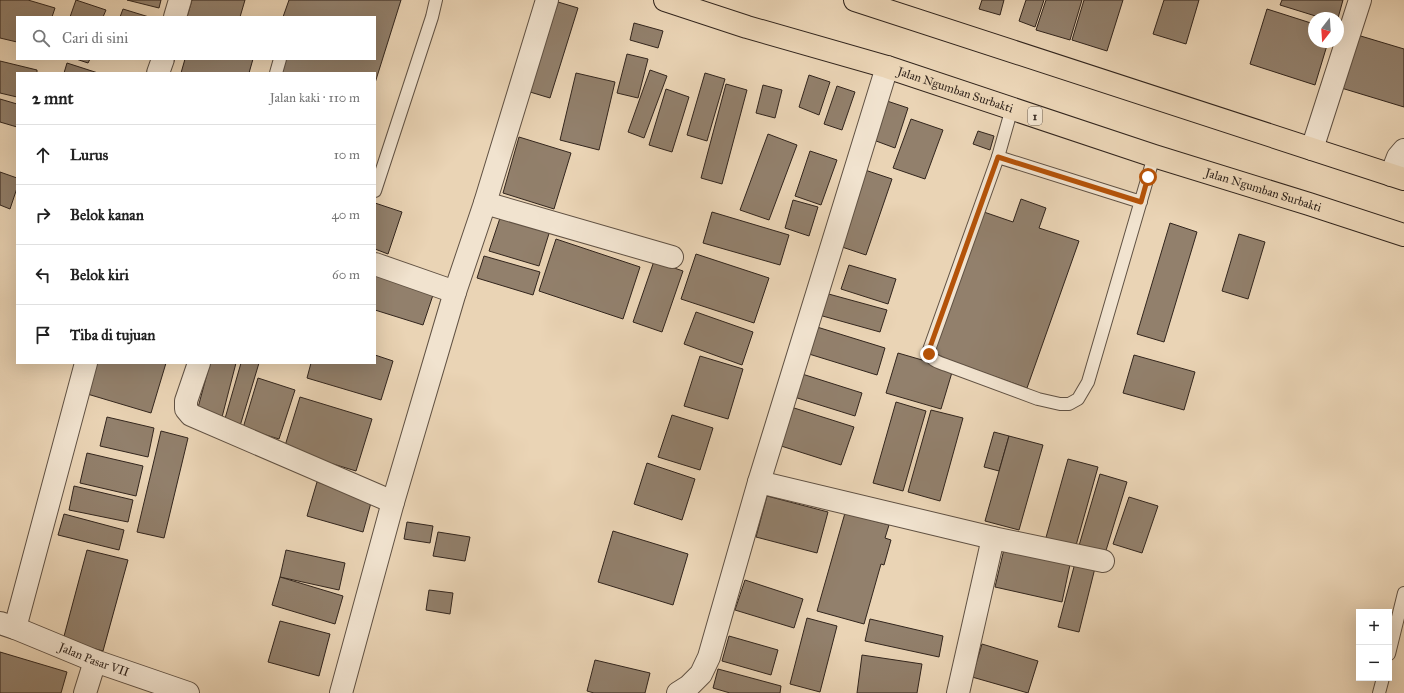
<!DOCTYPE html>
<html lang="id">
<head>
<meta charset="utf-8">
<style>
	:root { --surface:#fff; --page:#f2f2f2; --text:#222; --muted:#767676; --line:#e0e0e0 }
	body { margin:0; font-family:"IM FELL Great Primer",serif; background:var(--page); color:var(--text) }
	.controls { position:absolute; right:12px; bottom:12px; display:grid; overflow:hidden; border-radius:0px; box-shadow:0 4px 16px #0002 }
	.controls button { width:36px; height:36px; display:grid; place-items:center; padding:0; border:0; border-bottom:1px solid var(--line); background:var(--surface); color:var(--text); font:20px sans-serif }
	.compass { position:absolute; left:1308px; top:12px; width:36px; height:36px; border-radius:50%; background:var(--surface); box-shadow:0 4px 16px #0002; rotate:197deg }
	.stop { position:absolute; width:12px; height:12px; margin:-9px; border:3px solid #b45309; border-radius:50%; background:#fff }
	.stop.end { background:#b45309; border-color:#fff; box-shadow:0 1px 4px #0008 }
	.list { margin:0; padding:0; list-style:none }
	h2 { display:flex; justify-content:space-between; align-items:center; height:52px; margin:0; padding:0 16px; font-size:17px }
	h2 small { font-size:13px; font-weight:400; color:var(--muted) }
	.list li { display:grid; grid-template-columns:26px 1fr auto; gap:12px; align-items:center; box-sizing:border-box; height:60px; padding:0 16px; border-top:1px solid var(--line) }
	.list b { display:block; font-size:15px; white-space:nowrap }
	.list em { font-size:13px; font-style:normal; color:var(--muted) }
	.icon { flex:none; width:22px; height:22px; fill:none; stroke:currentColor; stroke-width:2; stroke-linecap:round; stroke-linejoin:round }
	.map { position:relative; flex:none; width:1404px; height:693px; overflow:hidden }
	.search { position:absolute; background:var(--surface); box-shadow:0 4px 16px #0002; left:16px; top:16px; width:360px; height:44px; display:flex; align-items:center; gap:10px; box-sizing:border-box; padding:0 14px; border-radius:0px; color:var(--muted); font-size:15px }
	.panel { position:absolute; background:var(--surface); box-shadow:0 4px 16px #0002; left:16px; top:72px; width:360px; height:292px; border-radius:0px }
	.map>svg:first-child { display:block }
	.building { fill:#92806c; stroke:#32251d }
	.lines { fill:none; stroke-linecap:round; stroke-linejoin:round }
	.lane-casing { stroke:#605143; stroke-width:14 }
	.street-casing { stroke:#605143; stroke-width:24 }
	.highway-casing { stroke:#32251d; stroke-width:24 }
	.lane { stroke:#f1e3cf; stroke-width:12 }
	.street { stroke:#f1e3cf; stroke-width:22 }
	.highway { stroke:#ead4b5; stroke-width:22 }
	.route { stroke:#b45309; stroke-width:5 }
	.labels { text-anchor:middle; stroke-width:3.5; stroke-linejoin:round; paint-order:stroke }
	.shield { fill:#f1e3cf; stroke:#6b5e52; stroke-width:1 }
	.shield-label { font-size:11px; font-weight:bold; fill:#32251d }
	.street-label { font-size:12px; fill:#32251d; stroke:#f1e3cf }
</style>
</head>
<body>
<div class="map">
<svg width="1404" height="693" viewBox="0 0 1404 693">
	<rect width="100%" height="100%" fill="#ead4b5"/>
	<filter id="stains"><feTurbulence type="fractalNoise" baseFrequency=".005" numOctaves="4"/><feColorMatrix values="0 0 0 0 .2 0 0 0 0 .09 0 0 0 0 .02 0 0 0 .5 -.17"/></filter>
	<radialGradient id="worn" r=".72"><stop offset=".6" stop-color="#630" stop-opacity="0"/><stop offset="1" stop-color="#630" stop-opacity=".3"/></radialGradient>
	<!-- building -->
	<g class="building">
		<path d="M0,0H28L55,8L52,17H17V42L0,38Z"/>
		<path d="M76,0L106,10L103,17H70Z"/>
		<path d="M127,0H161L159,8Z"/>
		<path d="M192,0H245L240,17H187Z"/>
		<path d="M289,0H401L375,83V73H280L284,59H375V17H283Z"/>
		<path d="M982,0H1004L1000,15L979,9Z"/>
		<path d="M1026,0H1044L1035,27L1019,21Z"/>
		<path d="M1046,0H1082L1070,40L1036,30Z"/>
		<path d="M1084,0H1123L1107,51L1072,40Z"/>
		<path d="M1164,0H1199L1186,44L1153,34Z"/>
		<path d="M1282,0H1343L1338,18H1322L1280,5Z"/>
		<path d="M558,2L578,8L550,98L530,92Z"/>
		<path d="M123,9L149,17H120Z"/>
		<path d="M1267,9L1314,24V42H1328L1315,85L1250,64Z"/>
		<path d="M634,23L663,31L658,48L630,40Z"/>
		<path d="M1354,34L1404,49V107L1338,87Z"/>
		<path d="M627,54L648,59L638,98L617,93Z"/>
		<path d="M76,59H90L88,63Z"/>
		<path d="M185,59H253L249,73H181Z"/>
		<path d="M0,61L37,70V73H17V97L0,93Z"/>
		<path d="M67,63L98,73H64Z"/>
		<path d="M650,70L667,76L644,138L628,132Z"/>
		<path d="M576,73L615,82L599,150L560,140Z"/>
		<path d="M705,73L725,79L707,141L687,135Z"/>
		<path d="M809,75L830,82L819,115L799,107Z"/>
		<path d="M726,84L747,90L722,184L701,178Z"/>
		<path d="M763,85L782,90L775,118L756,113Z"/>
		<path d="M837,86L855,92L842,130L824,124Z"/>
		<path d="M666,89L689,97L672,152L649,145Z"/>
		<path d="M0,99L17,104V127L0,122Z"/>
		<path d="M881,99L908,108L895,148L868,138Z"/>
		<path d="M911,119L943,130L925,179L893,168Z"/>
		<path d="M978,131L994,136L990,150L973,144Z"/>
		<path d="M768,134L797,145L769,220L740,210Z"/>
		<path d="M519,137L571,153L554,209L503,193Z"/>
		<path d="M810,151L837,160L821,205L795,196Z"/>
		<path d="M865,170L892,179L866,255L839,246Z"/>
		<path d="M0,172L17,178V188L10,209L0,205Z"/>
		<path d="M1021,199L1046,208L1039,228L1079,241L1027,388L931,354L981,211L1013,222Z"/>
		<path d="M793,200L818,207L809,236L785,228Z"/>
		<path d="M375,203L402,212L388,254L375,249Z"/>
		<path d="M502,212L551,227L539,266L489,251Z"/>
		<path d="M712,212L789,235L780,265L703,243Z"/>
		<path d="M1170,223L1197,232L1164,342L1137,334Z"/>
		<path d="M1239,234L1265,242L1248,299L1222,291Z"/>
		<path d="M556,239L640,267L623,319L539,291Z"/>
		<path d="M696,254L769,278L754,323L681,299Z"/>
		<path d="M484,256L540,272L533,295L477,278Z"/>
		<path d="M654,261L683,271L662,332L633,322Z"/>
		<path d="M849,265L896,279L888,304L841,289Z"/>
		<path d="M375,273L434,292L423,325L375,310Z"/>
		<path d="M825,293L887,310L880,332L819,315Z"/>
		<path d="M696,312L753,332L742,365L684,344Z"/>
		<path d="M817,327L885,348L877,375L809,354Z"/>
		<path d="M898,353L953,369L941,409L886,393Z"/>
		<path d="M375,355L393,361L381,400L307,378L311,363H375Z"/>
		<path d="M1134,355L1195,372L1184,410L1123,393Z"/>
		<path d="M700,356L743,369L728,419L684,406Z"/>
		<path d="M93,363H166L151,413L84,393Z"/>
		<path d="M210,363H236L221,421L196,415Z"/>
		<path d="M241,363H259L240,426L224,422Z"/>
		<path d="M799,373L862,393L855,416L791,396Z"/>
		<path d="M258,378L295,390L279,439L243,428Z"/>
		<path d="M300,397L372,419L356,471L284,449Z"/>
		<path d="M896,402L926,411L903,491L873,483Z"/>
		<path d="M791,407L854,427L841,465L778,445Z"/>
		<path d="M931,410L963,418L940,501L908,492Z"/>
		<path d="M672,415L713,428L700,470L658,457Z"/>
		<path d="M107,417L154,428L148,457L100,446Z"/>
		<path d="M161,431L188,438L164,538L137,532Z"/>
		<path d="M994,432L1009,436L999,471L984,467Z"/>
		<path d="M1009,436L1043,445L1019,530L985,521Z"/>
		<path d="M87,453L143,466L136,496L80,483Z"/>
		<path d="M1068,459L1098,467L1075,549L1045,541Z"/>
		<path d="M647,463L695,479L682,520L634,504Z"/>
		<path d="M1100,474L1127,482L1104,557L1078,549Z"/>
		<path d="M317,482L372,499L363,532L307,516Z"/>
		<path d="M74,486L133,500L128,522L69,510Z"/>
		<path d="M767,496L828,512L817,553L756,537Z"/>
		<path d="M1129,497L1158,506L1142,553L1113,544Z"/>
		<path d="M845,513L889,525L885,538L891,540L884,565L881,564L864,624L817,611Z"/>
		<path d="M64,514L124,530L119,550L58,535Z"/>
		<path d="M407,522L433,526L430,543L404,539Z"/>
		<path d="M613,531L688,554L673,605L598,582Z"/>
		<path d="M438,532L470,537L465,561L433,556Z"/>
		<path d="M1005,545L1071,560L1062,602L995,587Z"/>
		<path d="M87,550L128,560L103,651L63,640Z"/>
		<path d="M286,550L345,563L339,590L280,577Z"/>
		<path d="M1075,563L1095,568L1079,632L1058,627Z"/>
		<path d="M280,577L343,596L335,624L272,605Z"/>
		<path d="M745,580L803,599L794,628L735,610Z"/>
		<path d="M429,590L453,593L450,614L426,610Z"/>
		<path d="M807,618L837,626L820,692L790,684Z"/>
		<path d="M870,619L943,636L939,657L865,641Z"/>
		<path d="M280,621L330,634L319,676L268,662Z"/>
		<path d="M729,636L778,650L771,675L722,661Z"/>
		<path d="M982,644L1038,661L1028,693L972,677Z"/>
		<path d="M0,652L67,672L61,693H0Z"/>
		<path d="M862,655L922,664L917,693H857Z"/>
		<path d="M595,660L650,673L645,693H594L587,691Z"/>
		<path d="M718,669L781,686L780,693H730L713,688Z"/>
	</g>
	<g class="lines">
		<!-- lane casing -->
		<g class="lane-casing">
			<g id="lane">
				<path d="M276,73L280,59"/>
				<path d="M998,157L1012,108"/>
				<path d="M375,191L432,17L436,0"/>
				<path d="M1141,202L998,157L929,350C929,360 938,362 946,365L1038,399L1060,404H1069L1078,399L1088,382L1154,156"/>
				<path d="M1389,654L1404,593"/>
				<path d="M1379,693L1383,678"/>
			</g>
		</g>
		<!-- street casing -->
		<g class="street-casing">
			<g id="street">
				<path d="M175,17L180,0"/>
				<path d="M158,73L163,59"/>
				<path d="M1312,149L1360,0"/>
				<path d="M1391,175L1398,157L1404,150"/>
				<path d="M485,203L672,257"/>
				<path d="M375,264L455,292"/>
				<path d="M199,363L186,401V409L191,415L393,502"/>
				<path d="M759,482L993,538L1103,561"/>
				<path id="s1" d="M0,623L15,628L95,661L188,693"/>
				<path d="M15,628L86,363"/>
				<path d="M85,693L95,661"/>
				<path d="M341,693L393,502L455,292L485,203L547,0"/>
				<path d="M678,693L689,686L701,674L709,657L759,482L887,67"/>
				<path d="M958,693L993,538"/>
			</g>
		</g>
		<!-- highway casing -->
		<g class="highway-casing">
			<g id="highway">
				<path id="s2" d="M665,0L747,27L887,67L1154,156L1309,204L1404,235"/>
				<path d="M855,0L1404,179"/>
			</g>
		</g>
		<!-- lane -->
		<use href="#lane" class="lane"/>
		<!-- street -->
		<use href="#street" class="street"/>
		<!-- highway -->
		<use href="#highway" class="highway"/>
	</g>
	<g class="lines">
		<!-- route -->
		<path class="route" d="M929,354V350L998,157L1141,202L1148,177"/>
	</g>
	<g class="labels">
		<!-- shield labels -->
		<rect class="shield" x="1028" y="107" width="14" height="18" rx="3"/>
		<g class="shield-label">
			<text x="1035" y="120">1</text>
		</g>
		<!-- street labels -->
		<g class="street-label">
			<text dy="4" stroke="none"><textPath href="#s2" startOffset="304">Jalan Ngumban Surbakti</textPath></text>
			<text dy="4" stroke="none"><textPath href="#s2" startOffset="628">Jalan Ngumban Surbakti</textPath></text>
			<text dy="4" stroke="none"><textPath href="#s1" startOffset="101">Jalan Pasar VII</textPath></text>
		</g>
	</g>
	<rect width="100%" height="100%" filter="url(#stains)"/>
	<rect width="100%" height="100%" fill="url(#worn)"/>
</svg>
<div class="controls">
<button>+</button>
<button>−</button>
</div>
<svg class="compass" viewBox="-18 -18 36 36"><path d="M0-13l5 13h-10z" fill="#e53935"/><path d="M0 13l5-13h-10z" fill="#767676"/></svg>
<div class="stop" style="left:1148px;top:177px"></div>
<div class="stop end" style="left:929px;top:354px"></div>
<div class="search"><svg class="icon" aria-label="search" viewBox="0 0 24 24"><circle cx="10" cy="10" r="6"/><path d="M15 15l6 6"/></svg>Cari di sini</div>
<section class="panel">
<h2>2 mnt<small>Jalan kaki · 110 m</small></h2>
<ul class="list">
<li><svg class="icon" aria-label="ahead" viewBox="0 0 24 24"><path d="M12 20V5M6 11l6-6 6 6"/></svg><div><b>Lurus</b></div><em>10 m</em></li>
<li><svg class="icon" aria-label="right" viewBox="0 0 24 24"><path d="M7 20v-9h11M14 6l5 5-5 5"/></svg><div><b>Belok kanan</b></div><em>40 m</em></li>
<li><svg class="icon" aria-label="left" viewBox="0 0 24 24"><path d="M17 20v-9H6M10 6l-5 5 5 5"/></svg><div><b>Belok kiri</b></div><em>60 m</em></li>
<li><svg class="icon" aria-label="arrive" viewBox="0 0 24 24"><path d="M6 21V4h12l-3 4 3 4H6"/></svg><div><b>Tiba di tujuan</b></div></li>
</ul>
</section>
</div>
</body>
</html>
